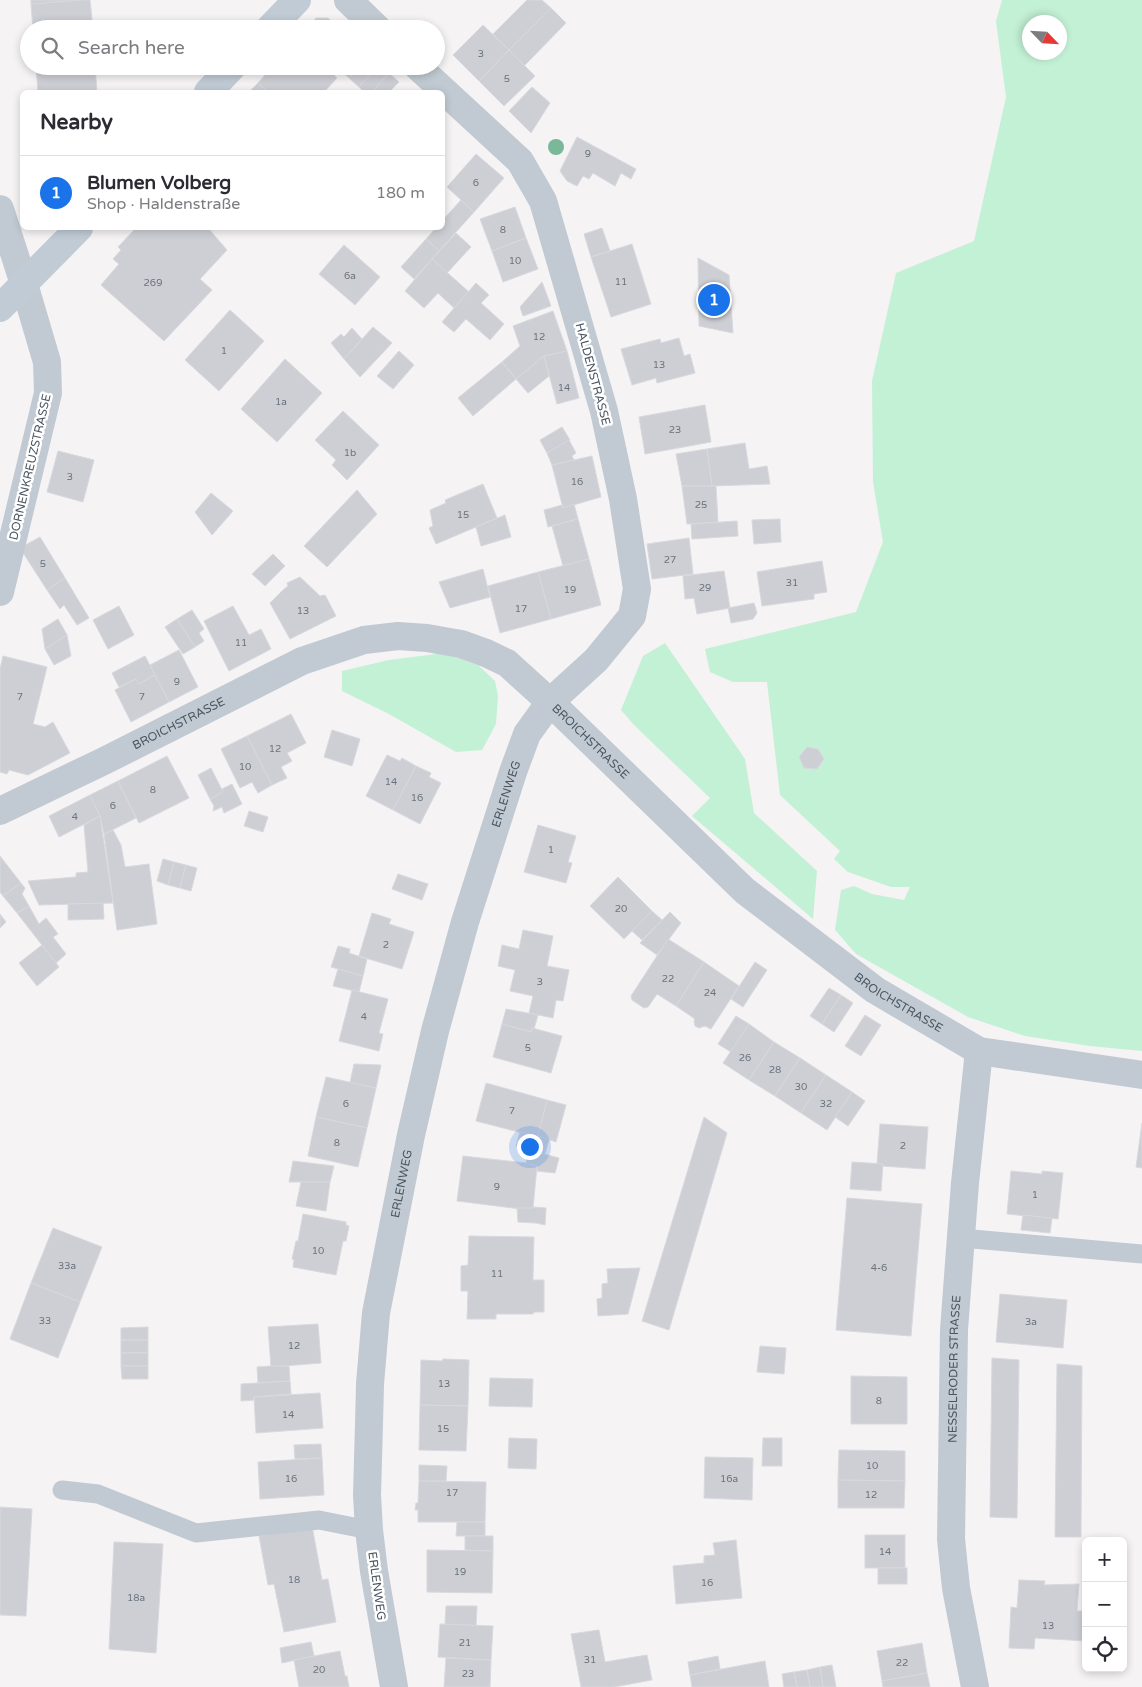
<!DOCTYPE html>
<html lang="en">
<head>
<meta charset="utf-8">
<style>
	:root { --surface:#fff; --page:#f2f2f3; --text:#2b2b33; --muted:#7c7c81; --line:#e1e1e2; --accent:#1a73e8 }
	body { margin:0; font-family:"Varela Round",sans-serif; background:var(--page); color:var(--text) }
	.controls { position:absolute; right:15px; bottom:15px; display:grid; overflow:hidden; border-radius:8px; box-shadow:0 2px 8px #0003 }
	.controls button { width:45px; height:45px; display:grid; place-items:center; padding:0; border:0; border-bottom:1px solid var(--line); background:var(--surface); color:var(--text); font:25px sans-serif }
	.compass { position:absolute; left:1022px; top:15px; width:45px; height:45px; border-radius:50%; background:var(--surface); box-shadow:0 2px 8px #0003; rotate:115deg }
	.you { position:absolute; left:529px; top:1146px; width:18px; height:18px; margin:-12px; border:4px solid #fff; border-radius:50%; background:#1a73e8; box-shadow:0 0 0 8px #1a73e833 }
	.badge { display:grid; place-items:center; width:32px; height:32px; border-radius:50%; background:var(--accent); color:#fff; font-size:16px; font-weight:700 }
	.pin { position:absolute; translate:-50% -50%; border:2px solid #fff; box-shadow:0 1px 5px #0006 }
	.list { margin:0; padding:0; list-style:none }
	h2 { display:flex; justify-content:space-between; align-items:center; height:65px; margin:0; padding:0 20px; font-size:21px }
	h2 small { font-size:16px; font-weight:400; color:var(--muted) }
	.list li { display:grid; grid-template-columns:32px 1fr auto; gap:15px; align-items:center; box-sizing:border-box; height:75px; padding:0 20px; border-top:1px solid var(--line) }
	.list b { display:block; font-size:19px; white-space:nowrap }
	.list p { margin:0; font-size:16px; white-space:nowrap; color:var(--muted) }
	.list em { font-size:16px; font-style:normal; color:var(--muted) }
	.icon { flex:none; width:28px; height:28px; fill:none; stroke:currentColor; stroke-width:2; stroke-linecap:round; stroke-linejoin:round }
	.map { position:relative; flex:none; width:1142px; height:1687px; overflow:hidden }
	.search { position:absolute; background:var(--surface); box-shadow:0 2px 8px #0003; left:20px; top:20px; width:425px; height:55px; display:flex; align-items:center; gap:12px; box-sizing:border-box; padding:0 18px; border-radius:28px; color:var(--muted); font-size:19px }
	.panel { position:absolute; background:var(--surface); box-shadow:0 2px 8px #0003; left:20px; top:90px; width:425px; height:140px; border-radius:8px }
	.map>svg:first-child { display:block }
	.green { fill:#c3f1d5; fill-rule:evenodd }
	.building { fill:#cdcfd5; stroke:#d7d9de }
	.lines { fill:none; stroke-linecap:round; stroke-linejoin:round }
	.service { stroke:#c1cad2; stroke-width:19 }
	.minor { stroke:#c1cad2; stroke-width:28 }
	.secondary { stroke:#c1cbd6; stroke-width:28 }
	.tree { fill:#7bb799 }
	.labels { text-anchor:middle; stroke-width:5; stroke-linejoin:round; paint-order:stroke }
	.number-label { font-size:10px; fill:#6b747e }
	.street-label { font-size:12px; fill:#4a5661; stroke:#fff }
</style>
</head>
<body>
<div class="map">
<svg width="1142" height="1687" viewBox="0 0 1142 1687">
	<rect width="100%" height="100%" fill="#f5f3f3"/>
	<!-- green -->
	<g class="green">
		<path d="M1002,0H1142V1051L1090,1046L1025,1036L968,1017L856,954L835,930L841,890L854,886L872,894L904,900L910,887H891L848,872L834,859L840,851L780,795L767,682H733L710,672L705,649L856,612L883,542L873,482L872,381L896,273L974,241L1006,97L996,21ZM1030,22H1060V52H1030Z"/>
		<path d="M665,643L745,759L754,813L817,871L813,919L692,816L710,798L634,725L621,710L643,656Z"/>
		<path d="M444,653L478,665L495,681L498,696L496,724L482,750L456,752L389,714L342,691V671L389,660Z"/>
	</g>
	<!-- building -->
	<g class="building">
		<path d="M31,0H83L31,4Z"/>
		<path d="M83,0H90L93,29H33L31,4Z"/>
		<path d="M527,0H542L551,8L509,50L493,34Z"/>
		<path d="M551,8L566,23L524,66L509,50Z"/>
		<path d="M316,18H328L340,29H306Z"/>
		<path d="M483,25L509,50L479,81L453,55Z"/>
		<path d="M509,50L535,76L504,106L479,81Z"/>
		<path d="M36,66H95L97,92H38Z"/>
		<path d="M273,66H325L337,78L324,92H268L258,83Z"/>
		<path d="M342,66H360L349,78L339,69Z"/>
		<path d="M360,66H377L359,87L349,78Z"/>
		<path d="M377,66H381L389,73L372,92H364L359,87Z"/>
		<path d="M389,73L399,82L389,92H372Z"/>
		<path d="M258,83L268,92H249Z"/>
		<path d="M532,87L550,103L531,133L509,111Z"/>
		<path d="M577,137L636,169L631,179L621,173L615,186L593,173L589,179L583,176L577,186L567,181L560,171Z"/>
		<path d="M476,154L504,178L474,212L447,187Z"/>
		<path d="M461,200L474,212L439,251L426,239L436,228H442V221Z"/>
		<path d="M515,207L526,238L492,251L480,219Z"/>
		<path d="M136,228H208L227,250L200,279L212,290L164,341L101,285L119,264L113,259L121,250L118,247Z"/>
		<path d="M602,228L610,251L591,257L584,234Z"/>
		<path d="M456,233L471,247L447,273L432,259Z"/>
		<path d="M526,238L538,269L503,282L492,251Z"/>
		<path d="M426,239L439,251L414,279L401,267Z"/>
		<path d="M632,244L651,304L611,317L591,257Z"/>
		<path d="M344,245L380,277L355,305L319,274Z"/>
		<path d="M698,258L729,275L733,333L699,326Z"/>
		<path d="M432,259L469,292L454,308L438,293L424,308L405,291Z"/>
		<path d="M542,282L551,306L523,316L520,307Z"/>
		<path d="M476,283L489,295L481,303L504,324L490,340L466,319L454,332L442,322Z"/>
		<path d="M230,310L264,341L219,391L185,360Z"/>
		<path d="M553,311L567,351L544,356L516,379L502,362L520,346L513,326Z"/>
		<path d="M373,327L392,343L360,377L344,359Z"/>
		<path d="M352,328L362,339L344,359L331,343L341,334L344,337Z"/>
		<path d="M679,338L684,356L690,354L695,373L657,383L656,378L632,385L621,349L660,339L661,343Z"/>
		<path d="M399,351L414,365L393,389L377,376Z"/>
		<path d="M567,351L579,398L557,404L544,356Z"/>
		<path d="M544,356L549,376L528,393L516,379Z"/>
		<path d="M285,359L322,393L277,442L241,409Z"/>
		<path d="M502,362L516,379L473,416L458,398Z"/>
		<path d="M705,405L711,442L645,454L639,417Z"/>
		<path d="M343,411L379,445L347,480L332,465L336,460L315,440Z"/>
		<path d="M562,427L570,440L547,453L540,440Z"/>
		<path d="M569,440L576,453L572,456L574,460L552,465L547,453Z"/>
		<path d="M745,443L749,469L767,466L770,484L712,486L707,449Z"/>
		<path d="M707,449L712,486H682L676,454Z"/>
		<path d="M58,451L94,460L83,502L47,492Z"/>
		<path d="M592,456L601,497L563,508L552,465Z"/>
		<path d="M483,484L497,518L436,544L429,528L433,526L430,510L446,503L445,500Z"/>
		<path d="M682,486H716L718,522L687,524Z"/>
		<path d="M357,490L377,514L327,567L304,546Z"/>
		<path d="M211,493L233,511L212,535L195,512Z"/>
		<path d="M574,504L578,519L548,527L544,510L562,505L563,508Z"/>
		<path d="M505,515L511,537L481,546L476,527Z"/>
		<path d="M578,519L589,559L563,566L552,526Z"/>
		<path d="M780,519L781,542L754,544L752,520Z"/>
		<path d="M737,521L738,536L692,539L691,524Z"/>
		<path d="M40,537L65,578L47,590L20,548Z"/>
		<path d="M689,538L693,574L652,579L647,544Z"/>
		<path d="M273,554L285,566L265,586L252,574Z"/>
		<path d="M589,559L601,605L551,619L538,572Z"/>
		<path d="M822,561L827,592L814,594V599L762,606L757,572Z"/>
		<path d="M483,569L490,597L450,608L439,582Z"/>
		<path d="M724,571L730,608L697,614L694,598L685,599L683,576Z"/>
		<path d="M538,572L551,619L500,633L488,586Z"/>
		<path d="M300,577L320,596L325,595L336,616L290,639L270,603L283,590L288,586L287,583Z"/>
		<path d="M65,578L89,618L77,625L64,605L60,609L47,590Z"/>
		<path d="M754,603L757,613L753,619L731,623L728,608Z"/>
		<path d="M119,606L134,635L108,649L93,620Z"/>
		<path d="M233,606L249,635L261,629L271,649L229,671L204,621Z"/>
		<path d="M192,610L204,629L199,633L204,641L195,647L177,619Z"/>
		<path d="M58,619L67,635L45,649L42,629Z"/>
		<path d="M177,619L195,647L183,654L165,627Z"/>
		<path d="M67,635L71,656L54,665L45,649Z"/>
		<path d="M179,650L198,687L169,702L150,665Z"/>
		<path d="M3,656L47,667L33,724L45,727L53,722L70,753L28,775L9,770L7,774L0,772V669Z"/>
		<path d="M145,656L155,675L139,684L136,679L119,687L112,673Z"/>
		<path d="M155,675L169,702L131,722L115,690L136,679L139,684Z"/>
		<path d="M291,714L306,743L287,753L292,761L281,767L287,778L272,785L247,736Z"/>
		<path d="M332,730L360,739L352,766L324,757Z"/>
		<path d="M247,736L272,785L258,793L252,782L240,788L221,749Z"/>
		<path d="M807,747L818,749L824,759L817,769L804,768L799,757Z"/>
		<path d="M387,755L400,761L402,758L416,766L393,810L366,796Z"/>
		<path d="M167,756L189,798L139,823L118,781Z"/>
		<path d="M416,766L431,773L429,777L441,783L420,824L393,810Z"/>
		<path d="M211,768L223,792L210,799L198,775Z"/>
		<path d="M118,781L136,818L104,834L100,816L90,795Z"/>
		<path d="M232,784L242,804L224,813L222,807L213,811L214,806L210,799L223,792L222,789Z"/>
		<path d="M90,795L100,816L59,837L49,816Z"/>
		<path d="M249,811L268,817L263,832L244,826Z"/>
		<path d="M100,816L113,903L39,905L28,881L76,877V873L88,872L84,825Z"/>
		<path d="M538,825L576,836L568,862L572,863L566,883L524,872Z"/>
		<path d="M113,830L121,845L125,867L149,864L157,924L117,930L104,834Z"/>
		<path d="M0,856L21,883L3,896L0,892Z"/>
		<path d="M163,859L174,862L168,885L157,881Z"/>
		<path d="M174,862L186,865L180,888L168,885Z"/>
		<path d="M186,865L197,868L191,891L180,888Z"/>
		<path d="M398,874L428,884L422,900L392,889Z"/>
		<path d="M618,877L652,911L624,939L590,906Z"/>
		<path d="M21,883L25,888L22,894L29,906L17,913L3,896Z"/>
		<path d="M103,903L104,919L68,920V904Z"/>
		<path d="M29,906L39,924L46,918L58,934L53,937L66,954L56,963L17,913Z"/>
		<path d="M652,911L662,920L642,940L632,931Z"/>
		<path d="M670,912L681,923L657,955L640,943Z"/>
		<path d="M372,913L391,919L389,924L414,932L402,969L359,956Z"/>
		<path d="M0,914L6,922L0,928Z"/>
		<path d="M523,930L553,936L547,966L569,970L563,1001L556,1000L553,1018L529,1013L533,996L510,991L515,970L498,966L502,945L519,949Z"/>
		<path d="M668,939L704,962L676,1006L657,994L648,1007L644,1008L632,1000L631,996Z"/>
		<path d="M42,945L59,967L37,986L19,963Z"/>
		<path d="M338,946L350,949L349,953L367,959L363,976L331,967Z"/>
		<path d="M704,962L739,986L711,1029L705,1026L699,1028L695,1026L694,1021L695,1019L676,1006Z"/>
		<path d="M755,962L767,970L743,1007L731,999Z"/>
		<path d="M338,969L363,976L359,992L333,986Z"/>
		<path d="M829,988L841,995L822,1024L810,1016Z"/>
		<path d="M352,990L388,999L379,1033L383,1034L379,1051L339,1041Z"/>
		<path d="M841,995L853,1003L834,1032L822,1024Z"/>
		<path d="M506,1009L538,1015L534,1029L532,1028L531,1032L502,1024Z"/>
		<path d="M865,1015L881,1025L861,1056L845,1046Z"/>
		<path d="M736,1016L749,1024L731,1052L718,1044Z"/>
		<path d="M502,1024L531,1032L532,1028L562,1036L551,1073L493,1057Z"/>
		<path d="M749,1024L774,1042L749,1080L723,1063Z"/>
		<path d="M774,1042L800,1058L775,1096L749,1080Z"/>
		<path d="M800,1058L826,1075L801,1113L775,1096Z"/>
		<path d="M354,1064L381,1065L376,1088L350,1083Z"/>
		<path d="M826,1075L852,1092L827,1130L801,1113Z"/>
		<path d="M326,1077L376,1088L367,1128L316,1117Z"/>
		<path d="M486,1083L547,1100L538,1137L476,1121Z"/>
		<path d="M852,1092L865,1101L848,1126L835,1117Z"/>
		<path d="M547,1100L566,1105L556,1142L538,1136Z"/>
		<path d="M316,1117L367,1128L358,1167L308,1156Z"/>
		<path d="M704,1117L727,1133L669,1330L642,1321Z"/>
		<path d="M1142,1123V1168L1136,1167Z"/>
		<path d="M880,1124L928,1127L925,1169L882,1166L883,1164H877Z"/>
		<path d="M520,1132L549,1139L545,1154L516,1146Z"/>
		<path d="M529,1150L559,1158L555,1173L537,1171V1166L526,1163Z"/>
		<path d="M463,1156L526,1163L537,1166L533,1208L521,1209L457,1201Z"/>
		<path d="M293,1161L334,1166L330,1182H289Z"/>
		<path d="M852,1162L883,1164L881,1191L850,1189Z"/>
		<path d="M1011,1171L1042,1174V1171L1063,1173L1058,1219L1007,1214Z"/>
		<path d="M301,1182H330L326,1211L296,1206Z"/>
		<path d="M847,1198L922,1204L911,1336L836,1330Z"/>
		<path d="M533,1207L546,1208L545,1225L536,1223L518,1222L517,1208H533Z"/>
		<path d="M303,1214L346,1222V1225L349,1226L346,1241H343L336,1275L293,1267L294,1260L292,1259L296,1241H298Z"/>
		<path d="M1023,1215L1052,1218L1050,1233L1021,1230Z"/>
		<path d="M53,1228L102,1247L80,1302L31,1283Z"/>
		<path d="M469,1236L534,1237L533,1280H544V1312H534L533,1314H496V1319H467L468,1291H461V1266L468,1265Z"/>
		<path d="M640,1268L628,1314L598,1316L597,1299L602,1298V1284L608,1283L607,1269Z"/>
		<path d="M31,1283L80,1302L58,1358L10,1339Z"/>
		<path d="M1000,1294L1067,1300L1063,1348L996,1342Z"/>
		<path d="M318,1324L321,1363L271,1367L268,1327Z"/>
		<path d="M148,1327V1340H121V1328Z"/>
		<rect x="121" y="1340" width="27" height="13"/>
		<path d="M760,1346L786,1348L784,1374L757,1372Z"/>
		<rect x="121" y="1353" width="27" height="13"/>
		<path d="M992,1358L1019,1360L1017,1518L990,1517Z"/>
		<path d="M443,1359L469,1360L468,1406L420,1405L421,1360L442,1361Z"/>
		<path d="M1057,1364L1082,1366L1081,1537H1055Z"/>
		<path d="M121,1366H148V1379H122Z"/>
		<path d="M271,1366H289L290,1381L258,1383L257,1367Z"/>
		<path d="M851,1376L907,1377V1424H851Z"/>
		<path d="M490,1378L533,1379L532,1407L489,1406Z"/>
		<path d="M290,1381L291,1394L254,1397V1400L241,1401V1384Z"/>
		<path d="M320,1393L323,1428L256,1433L254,1397Z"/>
		<path d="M420,1405L468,1406L466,1451L419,1450Z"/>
		<path d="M509,1438L537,1439L536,1469L508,1468Z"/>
		<path d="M763,1438H782V1466H762Z"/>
		<path d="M321,1444L322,1458L295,1459L294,1445Z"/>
		<path d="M839,1450L905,1451V1481L838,1480Z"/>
		<path d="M705,1457L753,1458L752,1500L704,1498Z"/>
		<path d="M322,1458L324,1495L260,1499L258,1462Z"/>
		<path d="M419,1465L447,1466L446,1481H419Z"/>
		<path d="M838,1480L905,1481L904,1508H838Z"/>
		<path d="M419,1481L486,1482L485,1522H418V1510H415L416,1503H418Z"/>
		<path d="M0,1507L32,1509L26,1616L0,1615Z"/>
		<path d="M457,1522H485V1536H456Z"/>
		<path d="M312,1526L322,1580L328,1579L336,1622L284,1632L274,1584L268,1585L259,1536Z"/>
		<rect x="865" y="1535" width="40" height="33"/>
		<path d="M465,1536H493V1551L465,1550Z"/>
		<path d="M736,1540L742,1598L676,1604L673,1566L704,1563V1556L715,1555L713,1543Z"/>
		<path d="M114,1542L163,1544L156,1653L109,1649Z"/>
		<path d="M427,1550L493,1551L492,1593L427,1592Z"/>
		<rect x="878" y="1568" width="29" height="16"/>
		<path d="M1019,1580L1045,1581L1044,1585L1079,1584L1077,1611H1086V1641L1035,1638L1034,1649L1009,1648L1011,1607L1017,1608Z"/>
		<path d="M446,1606H477L476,1626L445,1624Z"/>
		<path d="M440,1624L493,1626L491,1660L438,1657Z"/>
		<path d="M599,1630L605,1662L647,1655L652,1680L614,1687H581L571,1634Z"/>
		<path d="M311,1642L314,1656L282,1663L280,1648Z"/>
		<path d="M922,1643L927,1673L882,1681L877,1651Z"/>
		<path d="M340,1651L345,1676H347L349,1687H299L294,1660Z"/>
		<path d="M718,1656L720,1669L690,1675L688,1662Z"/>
		<path d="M446,1658L491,1660L490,1687H444Z"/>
		<path d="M765,1661L769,1687H692L690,1675Z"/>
		<path d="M832,1665L836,1687H823L820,1667Z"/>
		<path d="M820,1667L823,1687H810L807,1670Z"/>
		<path d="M807,1670L810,1687H797L794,1672Z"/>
		<path d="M794,1672L797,1687H784L782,1674Z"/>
		<path d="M927,1673L930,1687H883L882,1681Z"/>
	</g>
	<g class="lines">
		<!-- service -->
		<g class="service">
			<path d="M961,1238L1142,1254"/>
			<path d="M62,1490L98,1494L196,1533L319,1520L369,1530"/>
		</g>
		<!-- minor -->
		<g class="minor">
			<path d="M348,0L378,29"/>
			<path d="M0,209L24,284L47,362L48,393L0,592"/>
			<path id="s1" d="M0,811L104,761L302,661L364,640L398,636L427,638L461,644L486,653L507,663L550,702L745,891L875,990L979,1051L1142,1075"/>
			<path id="s2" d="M394,1687L374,1571L369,1530L367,1495L369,1424L370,1384L376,1313L411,1135L435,1031L465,922L513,772L527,734L550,702L596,660L632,616L637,589L623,499L604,411L543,201L520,161L417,66"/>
			<path id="s3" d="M975,1687L956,1588L951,1539L954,1330L965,1183L979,1051"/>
		</g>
		<!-- secondary -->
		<g class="secondary">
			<path d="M269,29L297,0"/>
			<path d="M208,92L233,66"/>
			<path d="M0,308L79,228"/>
		</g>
	</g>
	<!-- trees -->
	<circle class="tree" cx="556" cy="147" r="8"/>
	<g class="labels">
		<!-- number labels -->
		<g class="number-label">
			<text x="481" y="57">3</text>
			<text x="507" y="82">5</text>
			<text x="588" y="157">9</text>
			<text x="476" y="186">6</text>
			<text x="503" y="233">8</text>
			<text x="515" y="264">10</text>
			<text x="350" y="279">6a</text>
			<text x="621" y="285">11</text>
			<text x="153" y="286">269</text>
			<text x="539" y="340">12</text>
			<text x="224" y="354">1</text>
			<text x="659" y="368">13</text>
			<text x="564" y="391">14</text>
			<text x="281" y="405">1a</text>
			<text x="675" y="433">23</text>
			<text x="350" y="456">1b</text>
			<text x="70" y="480">3</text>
			<text x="577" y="485">16</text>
			<text x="701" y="508">25</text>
			<text x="463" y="518">15</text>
			<text x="670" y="563">27</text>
			<text x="43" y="567">5</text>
			<text x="792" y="586">31</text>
			<text x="705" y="591">29</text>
			<text x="570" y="593">19</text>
			<text x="521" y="612">17</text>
			<text x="303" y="614">13</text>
			<text x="241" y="646">11</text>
			<text x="177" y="685">9</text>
			<text x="20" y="700">7</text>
			<text x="142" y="700">7</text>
			<text x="275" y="752">12</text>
			<text x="245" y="770">10</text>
			<text x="391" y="785">14</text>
			<text x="153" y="793">8</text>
			<text x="417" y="801">16</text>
			<text x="113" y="809">6</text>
			<text x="75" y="820">4</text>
			<text x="551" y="853">1</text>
			<text x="621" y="912">20</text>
			<text x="386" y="948">2</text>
			<text x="668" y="982">22</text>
			<text x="540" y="985">3</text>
			<text x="710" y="996">24</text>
			<text x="364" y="1020">4</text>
			<text x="528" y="1051">5</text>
			<text x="745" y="1061">26</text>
			<text x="775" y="1073">28</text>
			<text x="801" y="1090">30</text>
			<text x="346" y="1107">6</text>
			<text x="826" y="1107">32</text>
			<text x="512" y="1114">7</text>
			<text x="337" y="1146">8</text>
			<text x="903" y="1149">2</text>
			<text x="497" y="1190">9</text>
			<text x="1035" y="1198">1</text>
			<text x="318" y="1254">10</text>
			<text x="67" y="1269">33a</text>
			<text x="879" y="1271">4-6</text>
			<text x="497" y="1277">11</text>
			<text x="45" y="1324">33</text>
			<text x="1031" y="1325">3a</text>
			<text x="294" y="1349">12</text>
			<text x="444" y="1387">13</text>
			<text x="879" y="1404">8</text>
			<text x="288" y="1418">14</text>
			<text x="443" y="1432">15</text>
			<text x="872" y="1469">10</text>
			<text x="291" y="1482">16</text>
			<text x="729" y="1482">16a</text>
			<text x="452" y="1496">17</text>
			<text x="871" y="1498">12</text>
			<text x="885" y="1555">14</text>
			<text x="460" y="1575">19</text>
			<text x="294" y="1583">18</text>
			<text x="707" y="1586">16</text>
			<text x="136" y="1601">18a</text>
			<text x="1048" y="1629">13</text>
			<text x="465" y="1646">21</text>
			<text x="590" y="1663">31</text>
			<text x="902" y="1666">22</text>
			<text x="319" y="1673">20</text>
			<text x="468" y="1677">23</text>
		</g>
		<!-- street labels -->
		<g class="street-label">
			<text transform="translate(593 374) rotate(75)" y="4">HALDENSTRASSE</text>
			<text transform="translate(30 467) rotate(-77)" y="4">DORNENKREUZSTRASSE</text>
			<text dy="4" stroke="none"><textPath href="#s1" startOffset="199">BROICHSTRASSE</textPath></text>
			<text dy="4" stroke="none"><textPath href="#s1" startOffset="665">BROICHSTRASSE</textPath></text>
			<text dy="4" stroke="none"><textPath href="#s2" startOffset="912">ERLENWEG</textPath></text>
			<text dy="4" stroke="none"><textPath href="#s1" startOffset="1070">BROICHSTRASSE</textPath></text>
			<text dy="4" stroke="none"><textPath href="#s2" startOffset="508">ERLENWEG</textPath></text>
			<text dy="4" stroke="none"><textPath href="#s3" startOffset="320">NESSELRODER STRASSE</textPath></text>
			<text transform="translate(377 1586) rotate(82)" y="4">ERLENWEG</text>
		</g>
	</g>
</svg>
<div class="controls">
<button>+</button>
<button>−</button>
<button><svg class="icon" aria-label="locate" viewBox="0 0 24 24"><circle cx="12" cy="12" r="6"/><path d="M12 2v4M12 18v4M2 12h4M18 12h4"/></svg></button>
</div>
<svg class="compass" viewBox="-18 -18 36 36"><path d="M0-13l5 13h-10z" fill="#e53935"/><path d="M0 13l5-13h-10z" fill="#7c7c81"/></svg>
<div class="you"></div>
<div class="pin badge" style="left:714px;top:300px">1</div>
<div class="search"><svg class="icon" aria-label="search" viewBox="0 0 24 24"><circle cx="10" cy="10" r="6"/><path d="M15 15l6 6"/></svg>Search here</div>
<section class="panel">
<h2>Nearby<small></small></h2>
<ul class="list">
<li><span class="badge">1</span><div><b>Blumen Volberg</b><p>Shop · Haldenstraße</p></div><em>180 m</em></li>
</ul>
</section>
</div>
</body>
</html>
